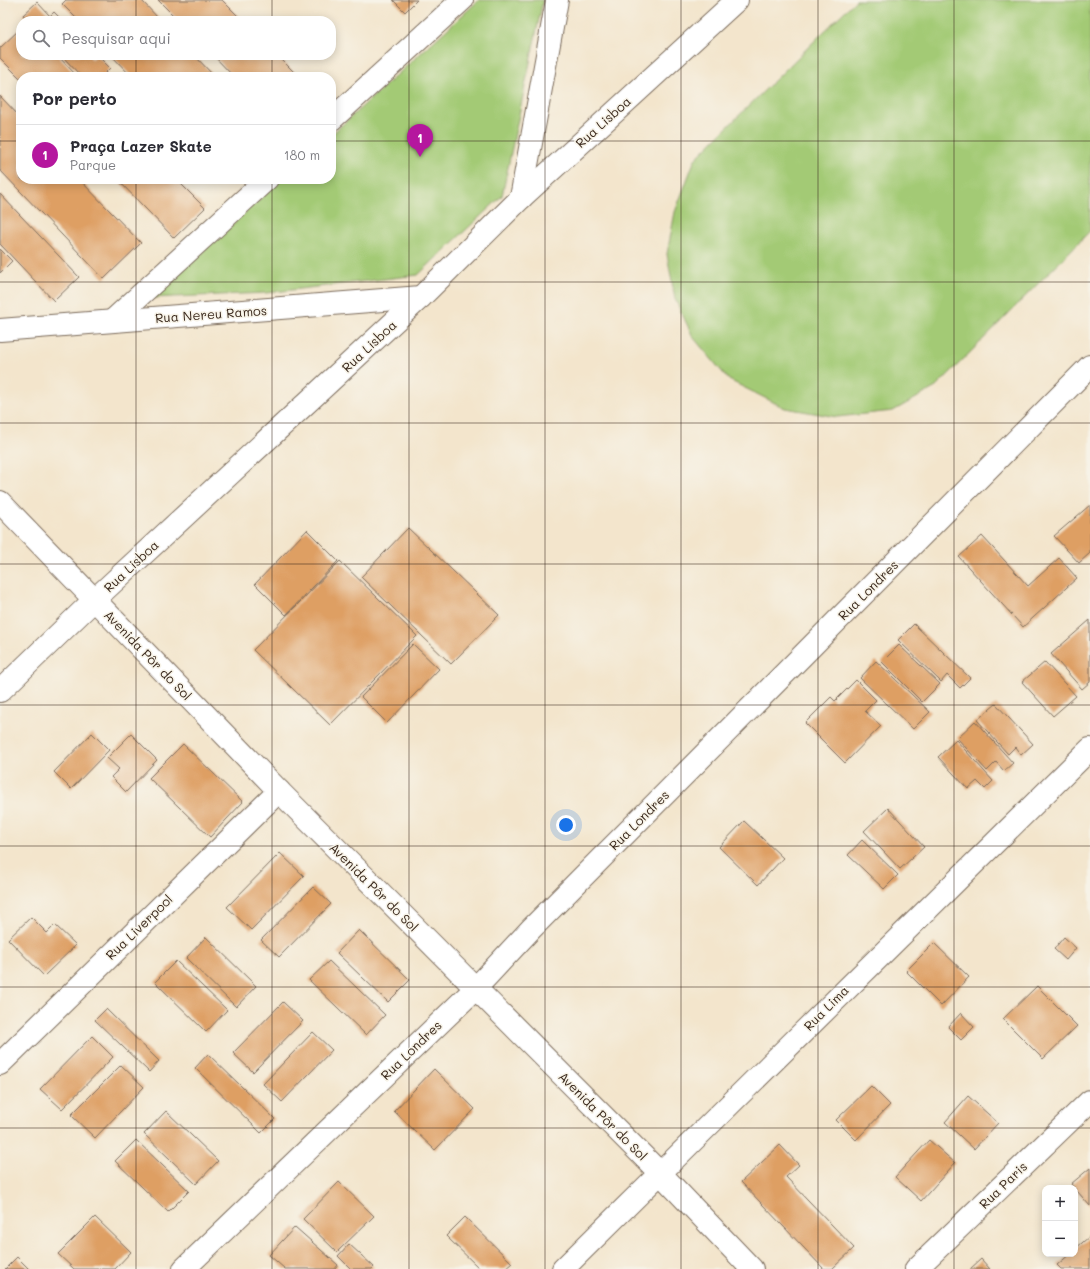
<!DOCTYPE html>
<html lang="pt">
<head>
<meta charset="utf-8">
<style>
	:root { --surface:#fff; --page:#f7f7f7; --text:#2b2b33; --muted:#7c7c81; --line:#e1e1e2; --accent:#b5179e }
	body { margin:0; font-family:Mali,sans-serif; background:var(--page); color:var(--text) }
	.controls { position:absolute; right:12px; bottom:12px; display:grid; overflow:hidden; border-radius:8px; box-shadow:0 2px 10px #0003 }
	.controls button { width:36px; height:36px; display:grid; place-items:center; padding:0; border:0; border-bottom:1px solid var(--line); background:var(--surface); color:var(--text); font:20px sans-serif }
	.you { position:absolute; left:566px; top:825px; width:14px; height:14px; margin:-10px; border:3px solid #fff; border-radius:50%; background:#1a73e8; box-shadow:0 0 0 6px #1a73e833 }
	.badge { display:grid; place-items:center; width:26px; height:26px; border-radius:50%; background:var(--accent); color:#fff; font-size:13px; font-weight:700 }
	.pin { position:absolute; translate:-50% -33px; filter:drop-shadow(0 1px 2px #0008) }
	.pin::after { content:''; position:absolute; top:21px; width:14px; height:12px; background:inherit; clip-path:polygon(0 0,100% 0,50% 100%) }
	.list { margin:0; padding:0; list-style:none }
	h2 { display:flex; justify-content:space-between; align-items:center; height:52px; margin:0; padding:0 16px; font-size:17px }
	h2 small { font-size:13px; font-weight:400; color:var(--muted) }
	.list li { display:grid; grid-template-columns:26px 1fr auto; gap:12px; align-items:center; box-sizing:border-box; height:60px; padding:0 16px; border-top:1px solid var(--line) }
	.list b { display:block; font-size:15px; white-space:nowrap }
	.list p { margin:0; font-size:13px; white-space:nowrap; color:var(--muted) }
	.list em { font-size:13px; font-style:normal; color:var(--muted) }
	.icon { flex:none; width:22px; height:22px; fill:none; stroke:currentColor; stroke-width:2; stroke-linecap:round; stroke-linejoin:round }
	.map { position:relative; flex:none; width:1090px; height:1269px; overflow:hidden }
	.search { position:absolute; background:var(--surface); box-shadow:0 2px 10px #0003; left:16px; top:16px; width:320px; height:44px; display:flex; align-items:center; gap:10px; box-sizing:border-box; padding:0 14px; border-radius:16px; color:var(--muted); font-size:15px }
	.panel { position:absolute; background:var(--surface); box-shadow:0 2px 10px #0003; left:16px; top:72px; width:320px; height:112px; border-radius:16px }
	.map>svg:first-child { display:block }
	.green { fill:#a3ca75; stroke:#6f7a4a }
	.building { fill:#de9f64 }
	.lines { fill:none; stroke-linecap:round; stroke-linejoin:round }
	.minor-casing { stroke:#7b6b5b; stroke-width:24 }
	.minor { stroke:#fff; stroke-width:22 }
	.grid { fill:none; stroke:#3b2a1e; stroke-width:1; stroke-opacity:0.55 }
	.labels { text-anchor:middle; stroke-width:3; stroke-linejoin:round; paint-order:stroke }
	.street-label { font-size:13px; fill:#3b2a1e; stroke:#f7f3e8 }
</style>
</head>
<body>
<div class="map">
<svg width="1090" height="1269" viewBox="0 0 1090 1269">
	<rect width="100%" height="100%" fill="#f7f3e8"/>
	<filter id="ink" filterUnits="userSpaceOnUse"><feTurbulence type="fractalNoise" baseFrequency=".025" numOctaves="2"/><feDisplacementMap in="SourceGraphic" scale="8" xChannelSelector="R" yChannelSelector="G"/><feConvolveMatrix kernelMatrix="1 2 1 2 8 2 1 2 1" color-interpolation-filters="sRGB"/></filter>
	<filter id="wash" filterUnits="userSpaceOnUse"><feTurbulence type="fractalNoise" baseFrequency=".012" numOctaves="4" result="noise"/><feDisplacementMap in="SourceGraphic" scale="16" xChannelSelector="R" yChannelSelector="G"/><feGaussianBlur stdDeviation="0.9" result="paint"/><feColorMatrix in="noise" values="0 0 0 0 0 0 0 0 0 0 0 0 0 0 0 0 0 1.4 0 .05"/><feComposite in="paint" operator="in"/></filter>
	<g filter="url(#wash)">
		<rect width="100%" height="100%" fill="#f3e5cc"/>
		<!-- green -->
		<g class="green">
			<path d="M479,0H543L502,196L418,275L266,293L151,298L282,179H331V135Z"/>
			<path d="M856,0H1090V231L936,387L893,411L837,417L785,408L729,380L693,337L675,299L667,254L675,212L695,159Z"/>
		</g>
		<g id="blocks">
			<!-- building -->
			<g class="building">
				<path d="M66,0H141L161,21H79L62,4Z"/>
				<path d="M158,0H222L243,21H179Z"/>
				<path d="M393,0H417L405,12Z"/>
				<path d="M37,2L50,16L54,12L63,21H28L23,15Z"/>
				<path d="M21,28V55H57L78,77H21V79L0,58V48Z"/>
				<path d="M61,55H88L92,59L97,55L110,68L105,73L109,77H82Z"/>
				<path d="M111,55H194L215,77H180L177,74L174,77H146L145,75L143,77H132Z"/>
				<path d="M213,55H277L299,77H234Z"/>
				<path d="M0,96L21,118V179H79L141,243L104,279L0,170Z"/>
				<path d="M117,179H176L205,208L174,238Z"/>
				<path d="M0,194L79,277L54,301L0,244Z"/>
				<path d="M0,249L12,261L0,273Z"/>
				<path d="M1090,505V553L1079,563L1054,536Z"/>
				<path d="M408,528L499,615L451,664L361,577Z"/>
				<path d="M307,530L338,561L286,615L255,584Z"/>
				<path d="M982,536L1028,586L1059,558L1077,578L1023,627L959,557Z"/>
				<path d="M340,561L417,636L330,725L253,650Z"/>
				<path d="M1090,620V682L1082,689L1051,654Z"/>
				<path d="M914,624L970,678L960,688L947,675L941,682L898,640Z"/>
				<path d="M413,644L439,669L387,723L361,697Z"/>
				<path d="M899,645L940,684L922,702L882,662Z"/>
				<path d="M876,661L930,712L913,729L860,678Z"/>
				<path d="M1045,662L1076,696L1053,716L1022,682Z"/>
				<path d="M856,680L876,700L865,711L881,726L845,763L805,723L831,697L835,701Z"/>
				<path d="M996,704L1033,744L1021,755L1015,747L1008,754L977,720Z"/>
				<path d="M975,721L1013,763L1004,771L996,762L987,771L957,738Z"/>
				<path d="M92,733L109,750L71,789L54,772Z"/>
				<path d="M131,734L157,760L126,792L111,777L119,769L107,758Z"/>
				<path d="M956,740L993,781L985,789L977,781L968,789L938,757Z"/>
				<path d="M183,744L243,802L210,837L149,778Z"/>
				<path d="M888,808L924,847L900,869L864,831Z"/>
				<path d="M744,821L783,858L758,885L719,847Z"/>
				<path d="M862,840L898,875L884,889L848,855Z"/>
				<path d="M280,853L304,876L251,930L227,907Z"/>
				<path d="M313,887L331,904L279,957L261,940Z"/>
				<path d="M31,917L47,933L55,925L76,945L44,976L8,939Z"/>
				<path d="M359,930L410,980L388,1002L337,953Z"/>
				<path d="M206,937L256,986L236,1007L186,958Z"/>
				<path d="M1064,937L1076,948L1066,960L1054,949Z"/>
				<path d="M934,943L969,977L941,1006L906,971Z"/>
				<path d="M176,961L227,1010L206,1032L155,982Z"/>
				<path d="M329,961L385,1015L366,1035L309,980Z"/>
				<path d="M1037,986L1077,1026L1043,1059L1003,1019Z"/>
				<path d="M283,1002L303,1021L253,1072L233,1053Z"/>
				<path d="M106,1009L159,1061L149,1072L95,1020Z"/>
				<path d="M961,1013L974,1027L961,1040L948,1027Z"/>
				<path d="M313,1032L332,1050L282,1102L263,1084Z"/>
				<path d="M92,1036L113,1057L62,1109L40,1089Z"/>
				<path d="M208,1054L275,1119L261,1133L195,1068Z"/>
				<path d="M121,1065L144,1087L95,1138L71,1115Z"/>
				<path d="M434,1069L475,1109L435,1150L394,1111Z"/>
				<path d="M871,1086L890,1105L856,1140L836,1120Z"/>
				<path d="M968,1096L998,1123L974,1149L945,1122Z"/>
				<path d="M166,1111L218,1161L196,1184L144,1134Z"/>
				<path d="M136,1140L189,1191L168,1212L115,1161Z"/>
				<path d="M929,1140L955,1163L921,1201L895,1177Z"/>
				<path d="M780,1145L799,1165L786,1177L854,1248L832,1269H824L741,1182Z"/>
				<path d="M1090,1168V1206L1071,1184Z"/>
				<path d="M339,1182L374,1216L337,1252L303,1219Z"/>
				<path d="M95,1217L131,1252L115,1269H74L58,1254Z"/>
				<path d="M465,1217L512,1263L505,1269H480L446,1236Z"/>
				<path d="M295,1227L338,1265L335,1269H285L269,1255Z"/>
				<path d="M1090,1236V1269H1061L1057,1265L1070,1254H1075V1249Z"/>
				<path d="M349,1244L374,1267L372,1269H351L338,1256Z"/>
				<path d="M17,1257L29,1269H5Z"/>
				<path d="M981,1259L990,1269H970Z"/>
			</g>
		</g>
	</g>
	<g filter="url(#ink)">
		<use href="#blocks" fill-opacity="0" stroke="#7b6b5b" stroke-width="1"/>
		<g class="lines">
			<!-- minor casing -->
			<g class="minor-casing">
				<g id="minor">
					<path d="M331,120L462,0"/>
					<path d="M521,198L557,0"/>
					<path d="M112,321L267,179"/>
					<path d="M0,330L421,297"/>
					<path d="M0,502L279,791L660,1173L752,1269"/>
					<path d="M0,691L94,600L421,297L521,198L737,0"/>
					<path d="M0,1064L279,791"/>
					<path d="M184,1269L475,989L531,929L1090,366"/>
					<path d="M563,1269L1090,749"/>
					<path d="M916,1269L1090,1101"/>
				</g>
			</g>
			<!-- minor -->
			<use href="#minor" class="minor"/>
		</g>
	</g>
	<!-- grid -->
	<path class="grid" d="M136,0V21M272,0V21M409,0V1269M545,0V1269M681,0V1269M818,0V1269M954,0V1269M136,55V77M272,55V77M0,141H21M331,141H1090M136,179V1269M272,179V1269M0,282H1090M0,423H1090M0,564H1090M0,705H1090M0,846H1090M0,987H1090M0,1128H1090"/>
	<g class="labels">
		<!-- street labels -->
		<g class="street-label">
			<text transform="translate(603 122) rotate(-42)" y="5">Rua Lisboa</text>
			<text transform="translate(211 314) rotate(-4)" y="5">Rua Nereu Ramos</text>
			<text transform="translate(369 346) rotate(-43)" y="5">Rua Lisboa</text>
			<text transform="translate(131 566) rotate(-43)" y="5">Rua Lisboa</text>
			<text transform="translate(868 590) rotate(-45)" y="5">Rua Londres</text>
			<text transform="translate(148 655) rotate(46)" y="5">Avenida Pôr do Sol</text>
			<text transform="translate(639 820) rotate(-45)" y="5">Rua Londres</text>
			<text transform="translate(374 887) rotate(45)" y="5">Avenida Pôr do Sol</text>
			<text transform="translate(139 927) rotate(-44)" y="5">Rua Liverpool</text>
			<text transform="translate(826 1008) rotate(-45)" y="5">Rua Lima</text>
			<text transform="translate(411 1050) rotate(-44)" y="5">Rua Londres</text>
			<text transform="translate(603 1116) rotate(45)" y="5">Avenida Pôr do Sol</text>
			<text transform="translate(1003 1185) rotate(-44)" y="5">Rua Paris</text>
		</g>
	</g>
</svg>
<div class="controls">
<button>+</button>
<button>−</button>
</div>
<div class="you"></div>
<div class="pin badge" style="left:420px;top:157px">1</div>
<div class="search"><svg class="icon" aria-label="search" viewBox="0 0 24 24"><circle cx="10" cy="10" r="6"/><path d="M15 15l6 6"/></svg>Pesquisar aqui</div>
<section class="panel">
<h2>Por perto<small></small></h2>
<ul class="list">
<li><span class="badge">1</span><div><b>Praça Lazer Skate</b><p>Parque</p></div><em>180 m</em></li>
</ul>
</section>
</div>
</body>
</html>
